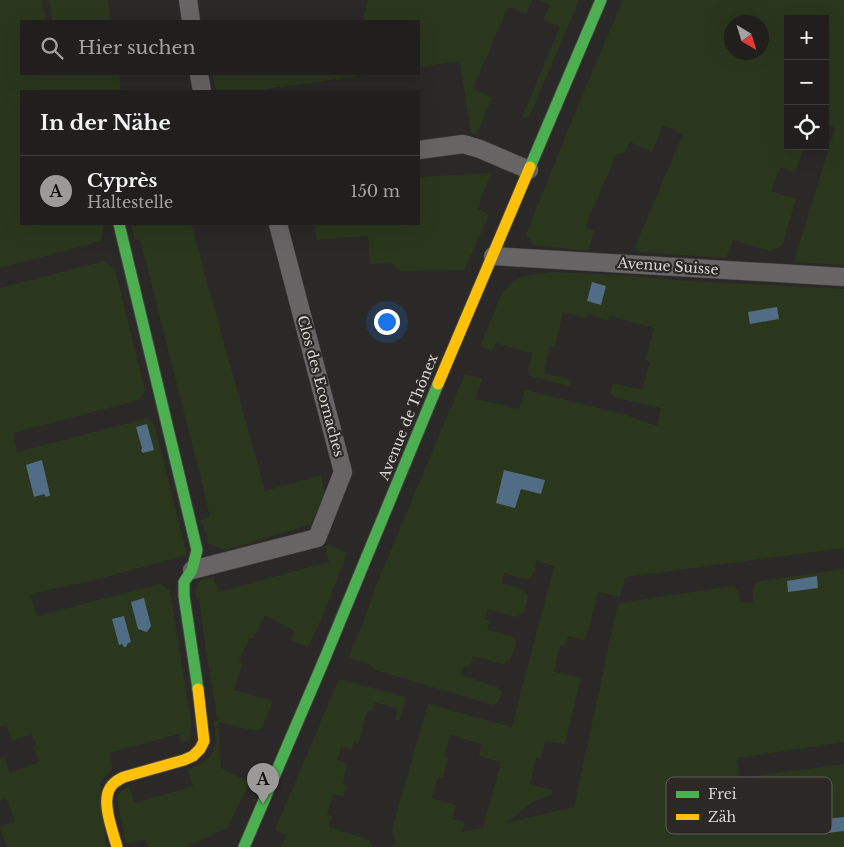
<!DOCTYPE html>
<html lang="de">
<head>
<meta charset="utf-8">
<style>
	:root { --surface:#201f1d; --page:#282726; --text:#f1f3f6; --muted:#a2a2a4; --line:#3d3d3b; --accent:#9c9a98 }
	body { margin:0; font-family:"Libre Baskerville",serif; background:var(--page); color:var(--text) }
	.controls { position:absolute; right:15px; top:15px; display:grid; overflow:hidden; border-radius:0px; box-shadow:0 5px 20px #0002 }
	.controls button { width:45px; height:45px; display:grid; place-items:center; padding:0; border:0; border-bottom:1px solid var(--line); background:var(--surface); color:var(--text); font:25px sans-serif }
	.compass { position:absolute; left:724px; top:15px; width:45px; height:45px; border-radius:50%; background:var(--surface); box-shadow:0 5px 20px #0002; rotate:142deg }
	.you { position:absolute; left:386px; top:321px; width:18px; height:18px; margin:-12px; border:4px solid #fff; border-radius:50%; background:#1a73e8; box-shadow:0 0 0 8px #1a73e833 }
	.badge { display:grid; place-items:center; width:32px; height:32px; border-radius:50%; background:var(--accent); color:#111; font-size:16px; font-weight:700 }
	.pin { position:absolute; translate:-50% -41px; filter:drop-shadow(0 1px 2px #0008) }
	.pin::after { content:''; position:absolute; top:26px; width:18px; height:15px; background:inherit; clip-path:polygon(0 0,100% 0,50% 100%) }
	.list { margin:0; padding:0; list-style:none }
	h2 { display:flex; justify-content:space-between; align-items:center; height:65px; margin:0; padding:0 20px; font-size:21px }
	h2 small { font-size:16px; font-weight:400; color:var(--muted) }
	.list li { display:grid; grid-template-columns:32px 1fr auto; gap:15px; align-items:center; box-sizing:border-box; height:70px; padding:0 20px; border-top:1px solid var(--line) }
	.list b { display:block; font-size:19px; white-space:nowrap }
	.list p { margin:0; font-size:16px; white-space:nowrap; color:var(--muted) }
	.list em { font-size:16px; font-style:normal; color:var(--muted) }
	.icon { flex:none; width:28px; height:28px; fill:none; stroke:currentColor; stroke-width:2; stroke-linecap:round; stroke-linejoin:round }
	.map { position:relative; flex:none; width:844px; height:847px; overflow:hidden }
	.search { position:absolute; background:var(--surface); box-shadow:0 5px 20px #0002; left:20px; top:20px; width:400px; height:55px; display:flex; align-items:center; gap:12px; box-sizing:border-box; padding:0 18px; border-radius:0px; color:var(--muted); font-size:19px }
	.panel { position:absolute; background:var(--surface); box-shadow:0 5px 20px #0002; left:20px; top:90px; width:400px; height:135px; border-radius:0px }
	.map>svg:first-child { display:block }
	.green { fill:#2b371d; fill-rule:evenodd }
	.water { fill:#506d85 }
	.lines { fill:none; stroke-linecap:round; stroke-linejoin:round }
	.street-casing { stroke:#464544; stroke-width:19 }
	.fast-casing { stroke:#464544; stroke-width:13 }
	.slow-casing { stroke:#464544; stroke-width:13 }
	.street { stroke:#666464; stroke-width:18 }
	.fast { stroke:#4caf50; stroke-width:11 }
	.slow { stroke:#ffc107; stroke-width:11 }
	.labels { text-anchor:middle; stroke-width:4.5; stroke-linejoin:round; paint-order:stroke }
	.street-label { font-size:14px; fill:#d9d7d5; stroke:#2c2826 }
	.key { fill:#2c2826; stroke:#605d5b; stroke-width:1 }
	.key-label { font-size:14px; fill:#d9d7d5 }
</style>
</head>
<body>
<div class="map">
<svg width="844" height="847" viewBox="0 0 844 847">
	<rect width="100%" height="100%" fill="#2b2927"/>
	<!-- green -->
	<g class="green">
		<path d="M0,0H42L46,21H21V74H119L121,91H21V224H104L101,241L0,268Z"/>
		<path d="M49,0H108L111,21H52Z"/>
		<path d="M368,0H532L526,14L508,7L473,88L492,98L476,135L471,133L460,61L419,67V21H363Z"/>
		<path d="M539,0H579L528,119L522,117L560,27L543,20L550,5Z"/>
		<path d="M623,0H844V265L794,262L835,128L825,124V19H788V146H804L795,173L780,167L771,191L796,199L782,246L770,251L733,240L726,258L638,252L635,247L683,134L663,125L652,152L630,142L625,153L616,155L585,227L594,231L588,251L534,245L526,234L584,91ZM732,22H762V52H732Z"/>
		<path d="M212,74H373L253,91H216Z"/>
		<path d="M491,173L477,208L489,215L464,270L399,271L392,263L370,264L368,236L317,240L314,224H419V177Z"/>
		<path d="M131,224H191L265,491L321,475L325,493L311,524L225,550L209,544L201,520L210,517L202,483L141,242L134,238Z"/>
		<path d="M104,261L115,269L145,391L139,400L13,433L17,452L148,418L154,424L187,555L87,582L51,589L30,595L37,616L161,584L170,591L191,722L190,740L181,743L179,734L109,753L113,768L100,783L106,847H7L0,827L15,821L6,798L0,801V760L4,758L10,773L39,762L33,746L36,745L32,734L12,741L6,725L0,727V288Z"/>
		<path d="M553,272L620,275L689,281L844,289V548L625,577L620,597L598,592L589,631H587L585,640L568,636L565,646L560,645L554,672L581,678L565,744L545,741L541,759L536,758L530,785L553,790L552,794L530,804L506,823L574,807L618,603L734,586L737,590L741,603L753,602V589L756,582L844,569V742L737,758L740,779L748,777L844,764V847H386L396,845L392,829L428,704L512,727L554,566L537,561L533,575L527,580L504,573L501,583L524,590L528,596L524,612L516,617L487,609L484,619L490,621L487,630L511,636L516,641L513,653L509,662L502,664L473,656L470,667L464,666L461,675L497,687L502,691L499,701L493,705L375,670L368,663L348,658L367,613L375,588L465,374L482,379L476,399L519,409L525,390L626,415L657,426L661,408L613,397L610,392L613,383L642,390L650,362L645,360L654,328L610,316L608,320L587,314L586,318L563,312L555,346H550L544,373L571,380L569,386L531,376L528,370L532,353L496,343L492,351L480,346L503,291L514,281L527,275ZM450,735L482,744L479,756L501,762L483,828L462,832L465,822L452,819L456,805L432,798L438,777L443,778L448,758L444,756Z"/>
		<path d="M330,545L347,553L324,613L308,647L291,640L294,631L265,615L253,639L249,638L239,662L242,664L234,690L273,701L262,728L256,731L218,722L221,768L250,783L227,828L186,847H148L145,839L126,844L117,798L121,791L129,786L135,803L193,786L188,770C199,765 213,759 215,746C217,739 215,729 214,721H218L206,650L199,598L196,599L195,590L201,580L213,577L218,592L329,562L325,546Z"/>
		<path d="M339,679L406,697L400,721L395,719L398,709L375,702L372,712L367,711L359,743L354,742L351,750L341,747L337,760L347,763L342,784L346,786L344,796L333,794L327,815L332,816L329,827L369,840L373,847H281L286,835L275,830Z"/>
	</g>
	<!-- water -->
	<g class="water">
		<path d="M592,282L606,286L601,305L587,301Z"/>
		<path d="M777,307L779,319L750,324L748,312Z"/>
		<path d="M147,424L154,450L143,453L141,451L142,448L136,427Z"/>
		<path d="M42,460L50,495L49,496L46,497L44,494L34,497L26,465Z"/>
		<path d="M504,470L545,480L541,494L521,489L515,508L496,503Z"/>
		<path d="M817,576L818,588L788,592L787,581Z"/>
		<path d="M144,598L151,626L147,632L138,629L131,602Z"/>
		<path d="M124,616L131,642L128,643L126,647H124L122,644L119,645L112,619Z"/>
		<path d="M844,817V831L820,834L818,820Z"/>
	</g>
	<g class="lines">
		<!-- street casing -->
		<g class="street-casing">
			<g id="street">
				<path d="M188,0L191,21"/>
				<path d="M199,74L202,91"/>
				<path d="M419,150L463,144L480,149L529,170"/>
				<path d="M493,256L844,277"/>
				<path d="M192,570L317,538L343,472L278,224"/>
			</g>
		</g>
		<!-- fast casing -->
		<g class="fast-casing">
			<g id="fast">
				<path d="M530,167L601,0"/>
				<path d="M119,224L197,550L192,570L184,582V596L198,689"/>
				<path d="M244,847L322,665L438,384"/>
			</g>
		</g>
		<!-- slow casing -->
		<g class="slow-casing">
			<g id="slow">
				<path d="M438,384L530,167"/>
				<path d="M117,847C113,832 102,804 109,790C112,783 118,780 124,777L184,760L193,756L200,749L204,741L198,689"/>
			</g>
		</g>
		<!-- street -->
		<use href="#street" class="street"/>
		<!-- fast -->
		<use href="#fast" class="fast"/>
		<!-- slow -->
		<use href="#slow" class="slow"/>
	</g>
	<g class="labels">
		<!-- street labels -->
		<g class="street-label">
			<text transform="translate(668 266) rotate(4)" y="5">Avenue Suisse</text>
			<text transform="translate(321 386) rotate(75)" y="5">Clos des Ecornaches</text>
			<text transform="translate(408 417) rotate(-68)" y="5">Avenue de Thônex</text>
		</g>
	</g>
	<!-- legend -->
	<rect x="666" y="777" width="166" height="57" rx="8" class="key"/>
	<rect x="676" y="791" width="23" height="7" fill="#4caf50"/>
	<rect x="676" y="814" width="23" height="6" fill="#ffc107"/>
	<g class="key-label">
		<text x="708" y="799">Frei</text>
		<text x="708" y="822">Zäh</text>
	</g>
</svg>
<div class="controls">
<button>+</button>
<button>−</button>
<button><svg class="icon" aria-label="locate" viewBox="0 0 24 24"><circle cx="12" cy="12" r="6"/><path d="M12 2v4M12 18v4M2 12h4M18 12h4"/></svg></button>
</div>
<svg class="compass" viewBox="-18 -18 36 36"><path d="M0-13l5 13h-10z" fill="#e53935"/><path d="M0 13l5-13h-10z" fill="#a2a2a4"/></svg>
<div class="you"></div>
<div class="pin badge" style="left:263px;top:804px">A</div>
<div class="search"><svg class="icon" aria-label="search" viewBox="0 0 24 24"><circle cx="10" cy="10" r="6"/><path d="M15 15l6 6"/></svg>Hier suchen</div>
<section class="panel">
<h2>In der Nähe<small></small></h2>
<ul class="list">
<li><span class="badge">A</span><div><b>Cyprès</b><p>Haltestelle</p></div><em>150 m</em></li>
</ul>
</section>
</div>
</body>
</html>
